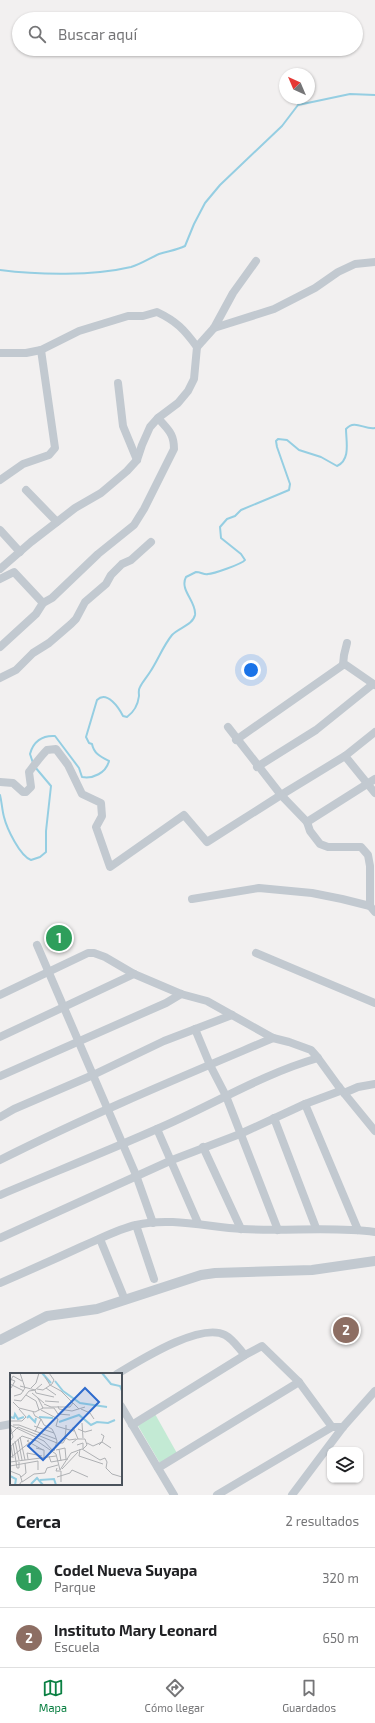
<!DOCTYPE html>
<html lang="es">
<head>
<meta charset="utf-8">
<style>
	:root { --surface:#fff; --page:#f2f2f2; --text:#202124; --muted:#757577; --line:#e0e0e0; --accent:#0b8043 }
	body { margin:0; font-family:"Exo 2",sans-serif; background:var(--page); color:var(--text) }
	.controls { position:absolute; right:12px; bottom:12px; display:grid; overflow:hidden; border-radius:8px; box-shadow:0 1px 3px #0004 }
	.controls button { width:36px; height:36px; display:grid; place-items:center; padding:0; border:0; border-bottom:1px solid var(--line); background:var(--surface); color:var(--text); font:20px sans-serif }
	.compass { position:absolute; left:279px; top:68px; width:36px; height:36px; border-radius:50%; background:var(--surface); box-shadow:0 1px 3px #0004; rotate:316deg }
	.you { position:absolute; left:251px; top:670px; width:14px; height:14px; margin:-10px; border:3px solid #fff; border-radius:50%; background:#1a73e8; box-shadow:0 0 0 6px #1a73e833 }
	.badge { display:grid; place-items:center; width:26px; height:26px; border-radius:50%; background:var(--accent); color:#fff; font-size:13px; font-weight:700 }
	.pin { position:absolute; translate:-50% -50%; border:2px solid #fff; box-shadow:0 1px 4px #0006 }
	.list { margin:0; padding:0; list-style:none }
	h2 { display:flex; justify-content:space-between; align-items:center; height:52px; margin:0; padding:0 16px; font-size:17px }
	h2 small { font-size:13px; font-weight:400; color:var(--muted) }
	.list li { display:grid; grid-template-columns:26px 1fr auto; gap:12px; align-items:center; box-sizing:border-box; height:60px; padding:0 16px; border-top:1px solid var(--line) }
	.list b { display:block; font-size:15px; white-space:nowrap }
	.list p { margin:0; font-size:13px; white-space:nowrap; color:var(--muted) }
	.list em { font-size:13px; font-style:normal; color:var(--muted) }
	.icon { flex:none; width:22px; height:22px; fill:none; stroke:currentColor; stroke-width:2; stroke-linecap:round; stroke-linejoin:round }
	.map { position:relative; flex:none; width:375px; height:1495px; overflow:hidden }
	.search { position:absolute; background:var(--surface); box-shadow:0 1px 3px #0004; left:12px; right:12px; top:12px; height:44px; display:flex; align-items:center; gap:10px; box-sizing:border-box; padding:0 14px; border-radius:22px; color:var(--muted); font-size:15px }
	.sheet { height:172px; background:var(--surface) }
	nav { display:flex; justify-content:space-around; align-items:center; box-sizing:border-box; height:56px; border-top:1px solid var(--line); background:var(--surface); font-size:11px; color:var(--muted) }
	nav a { display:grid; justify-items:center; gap:2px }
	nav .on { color:var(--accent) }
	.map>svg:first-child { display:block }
	.green { fill:#c3ead4 }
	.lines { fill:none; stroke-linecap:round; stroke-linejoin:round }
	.stream { stroke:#95cee2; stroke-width:2 }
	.minor { stroke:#c2c9d0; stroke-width:8 }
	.tertiary { stroke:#c2c9d0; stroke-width:10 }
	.inset-river { fill:none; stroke:#95cee2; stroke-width:2 }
	.inset-road { fill:none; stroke:#afb1b4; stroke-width:1 }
	.view { fill:#2e6bcd; fill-opacity:0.15; stroke:#2e6bcd; stroke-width:2 }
	.inset-edge { fill:none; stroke:#4a525b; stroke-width:2 }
</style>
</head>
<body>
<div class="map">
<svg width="375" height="1495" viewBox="0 0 375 1495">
	<rect width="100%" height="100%" fill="#f2f0f0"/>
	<!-- green -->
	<path class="green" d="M155,1414L178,1455L161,1465L137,1424Z"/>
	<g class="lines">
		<!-- stream -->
		<g class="stream">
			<path d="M0,270C39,275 93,276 131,267C141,264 150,258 159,254C168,251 177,250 185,246L194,224L205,203L220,185L282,126L298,105L350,94L375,95"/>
			<path d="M33,763L30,754C33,742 42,735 55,736L79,768L82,777C93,779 106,773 109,761C101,757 94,754 92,744L89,743L86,737L97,700C107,690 119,708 123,716L127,717C134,712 138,704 139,696C139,693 138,690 140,687C143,681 147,677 150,672C158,660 163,646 172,635C178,628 193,625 195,615C197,602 179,590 186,577L196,572C201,572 204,575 208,574C213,574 242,564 245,560L241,554L221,538L220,527L227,519L235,516L241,510L289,490L290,484L277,447L276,441L278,439L287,440L299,450L321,457L337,466C351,460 346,441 346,429C355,419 364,430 375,428"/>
			<path d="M0,795C2,803 2,810 4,817C7,829 20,856 31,860L40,857L46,852V831L51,786L35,767"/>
		</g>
		<!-- minor -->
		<g class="minor">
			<path d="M214,328L274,309L315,288L338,272L355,264L375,262"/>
			<path d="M197,347L214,328L233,293L256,261"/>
			<path d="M0,353H26L41,350L79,331L128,316H143L157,312C176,321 184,329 197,347L194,379L188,391L178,403L158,418L150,427L142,445L137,460L127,471L101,493L75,508L31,542L0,569"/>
			<path d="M118,383L123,426L137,460"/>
			<path d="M0,480L23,464L49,455L55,448L41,350"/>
			<path d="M26,490L57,522"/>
			<path d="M0,530L20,552"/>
			<path d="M0,579L14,572L43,603"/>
			<path d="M0,647L36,614L43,603L52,598L98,554L134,525L144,509L174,449C174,433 168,430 158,418"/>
			<path d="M343,665H346L375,685"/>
			<path d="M343,665L344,655L347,643"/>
			<path d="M0,678L16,670L33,653L49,643L71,624L76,619L85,602L106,584L111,575L122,564L131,560L151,542"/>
			<path d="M228,727L281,795L345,756L375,732"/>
			<path d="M236,740L343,665"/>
			<path d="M345,756L375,793"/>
			<path d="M257,767L316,730L373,684"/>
			<path d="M0,782L13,783L23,792H26L31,787L29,772C35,764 40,757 47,750L56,749L68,765L82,794L101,803L102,816L96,827L110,867L184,815L207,842L281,795L307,822L310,831L320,844L328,847H361L368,855L370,866V906"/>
			<path d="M307,822L375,779"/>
			<path d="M192,899L259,888L312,893L342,899L370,906L375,912"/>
			<path d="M37,945L136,1175L153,1223"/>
			<path d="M256,953L375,1003"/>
			<path d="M0,995L88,953H94L105,957L134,974L181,994L207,1001L273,1038L289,1042L311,1050L318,1058L339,1087L375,1131"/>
			<path d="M195,1029L210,1065L226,1096L278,1230"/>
			<path d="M0,1037L134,974"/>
			<path d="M0,1076L166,1003L181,994"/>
			<path d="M344,1093L358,1087L375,1084"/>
			<path d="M305,1104L358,1230"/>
			<path d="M0,1117L14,1109L93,1075L164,1041L232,1015"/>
			<path d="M274,1118L316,1228"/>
			<path d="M157,1129L198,1223"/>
			<path d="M203,1147L241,1229"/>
			<path d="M0,1160C89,1115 181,1077 273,1038"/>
			<path d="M0,1195C52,1173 105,1152 157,1129C211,1106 262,1074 318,1058"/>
			<path d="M136,1225L154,1279"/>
			<path d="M0,1238L172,1160L240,1134L305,1104L340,1091L339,1087"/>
			<path d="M100,1239L125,1300"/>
			<path d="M0,1283C28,1271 55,1259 83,1246C100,1239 118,1229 136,1225C170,1217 208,1227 242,1229C286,1232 331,1226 375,1232"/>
			<path d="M117,1374C139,1361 200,1322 225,1335C233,1339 239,1349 245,1355"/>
			<path d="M121,1406L174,1495"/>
			<path d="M132,1425L245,1355L262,1346L299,1382L332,1427H343"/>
			<path d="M0,1426L11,1424"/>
			<path d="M158,1468L299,1382"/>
			<path d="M217,1495L332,1427"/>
			<path d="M292,1495L343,1427L375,1391"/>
		</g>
		<!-- tertiary -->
		<path class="tertiary" d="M0,1340L47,1316L97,1309L201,1275L215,1273L312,1270L375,1261"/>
	</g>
	<!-- overview -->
	<g transform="translate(10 1373)">
		<rect width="112" height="112" fill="#f2f0f0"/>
		<path class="inset-river" d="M32,0L41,10M92,0L101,11L110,13L112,18M45,8L53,18L70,30L97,34M0,44L4,45L5,41L8,46L14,44M29,44L43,45M17,45L19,43L25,49L26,45M49,49L69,42L81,52L87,49L98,50L105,47M0,103L6,106L5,112M30,107L44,106L46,112M21,111L27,105L33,112"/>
		<path class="inset-road" d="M35,4L40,12L51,18L69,36M0,6L5,8L1,15M0,9L3,3L12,8M0,11L14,18M32,11L25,17L26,20L44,24M21,15L26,10L29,0M36,15L46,22M27,16L33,17L42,11L44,7L39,0M22,20L34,30M16,22L26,28L29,37M4,23L11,21L15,15L10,0M4,27L11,28L19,18L25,17L10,13M35,28L49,29M3,29L9,35L25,39L33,35L28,25M34,31L41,34H60L63,30M48,33L49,36L62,38L75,34M32,35H44L48,41L60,42M71,36L80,40L84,46M31,37L48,46L46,53L56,56L55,64M23,39L25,43L31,46L25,59M31,46L34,52L42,56L45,62L47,68L44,78M0,48H12L16,44L9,36M72,50L73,65M0,52L34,68L43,78M3,52H9L46,66M56,52V56L64,58M24,53L44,60M63,54L68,66M68,56L75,59L82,57M0,62L8,54L47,70M10,64L15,87M8,66L12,87M19,67L17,68L33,77M0,68L3,64L0,52M5,68L9,87M3,70L7,95H9V89M47,70H53L56,65L59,67L66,66M62,70L67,66H75L77,72L73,76M77,70L83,73L92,69L94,63L91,61M67,72L73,70V76M89,72L92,69L101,75M1,73L3,85M0,74L12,63L27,68L46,81L50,97M26,75L34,77V84M49,76L51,88M70,76L69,83L93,91M46,77L55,75L56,86M39,83L41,89L58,86M0,85L19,70M18,86L17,80L32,83M0,89L46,83M0,93L28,88V97M47,95L46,98H51V109M52,96L68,79M50,97L61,80L72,76L90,87L95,85L97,89L96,95L102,101L112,104M0,98L10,102L12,108L9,112M11,104L16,100L15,90M47,104L60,100L62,97L78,104M12,109L24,101L35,100L37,95L48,92"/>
		<path class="view" d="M75,15L89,29L33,87L18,73Z"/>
		<rect width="112" height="112" class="inset-edge"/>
	</g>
</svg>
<div class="controls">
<button><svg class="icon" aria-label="layers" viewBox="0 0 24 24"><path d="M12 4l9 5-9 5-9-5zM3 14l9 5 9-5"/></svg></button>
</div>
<svg class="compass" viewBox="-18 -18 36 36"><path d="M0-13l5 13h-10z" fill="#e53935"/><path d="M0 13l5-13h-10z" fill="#757577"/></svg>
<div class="you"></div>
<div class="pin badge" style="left:59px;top:938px;background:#2e9e5b">1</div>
<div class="pin badge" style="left:346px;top:1330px;background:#8d6e63">2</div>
<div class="search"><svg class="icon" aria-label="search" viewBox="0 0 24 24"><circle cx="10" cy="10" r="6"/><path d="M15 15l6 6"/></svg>Buscar aquí</div>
</div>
<section class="sheet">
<h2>Cerca<small>2 resultados</small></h2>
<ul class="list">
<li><span class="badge" style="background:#2e9e5b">1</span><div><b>Codel Nueva Suyapa</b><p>Parque</p></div><em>320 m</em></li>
<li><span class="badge" style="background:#8d6e63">2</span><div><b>Instituto Mary Leonard</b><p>Escuela</p></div><em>650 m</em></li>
</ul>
</section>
<nav>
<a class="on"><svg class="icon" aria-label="map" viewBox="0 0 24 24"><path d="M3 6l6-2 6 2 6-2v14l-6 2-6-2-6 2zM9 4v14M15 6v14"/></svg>Mapa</a>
<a><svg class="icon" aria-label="directions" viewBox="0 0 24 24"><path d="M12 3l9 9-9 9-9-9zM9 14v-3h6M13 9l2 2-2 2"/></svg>Cómo llegar</a>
<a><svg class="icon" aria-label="saved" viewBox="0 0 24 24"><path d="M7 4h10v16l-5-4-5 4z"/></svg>Guardados</a>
</nav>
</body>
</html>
